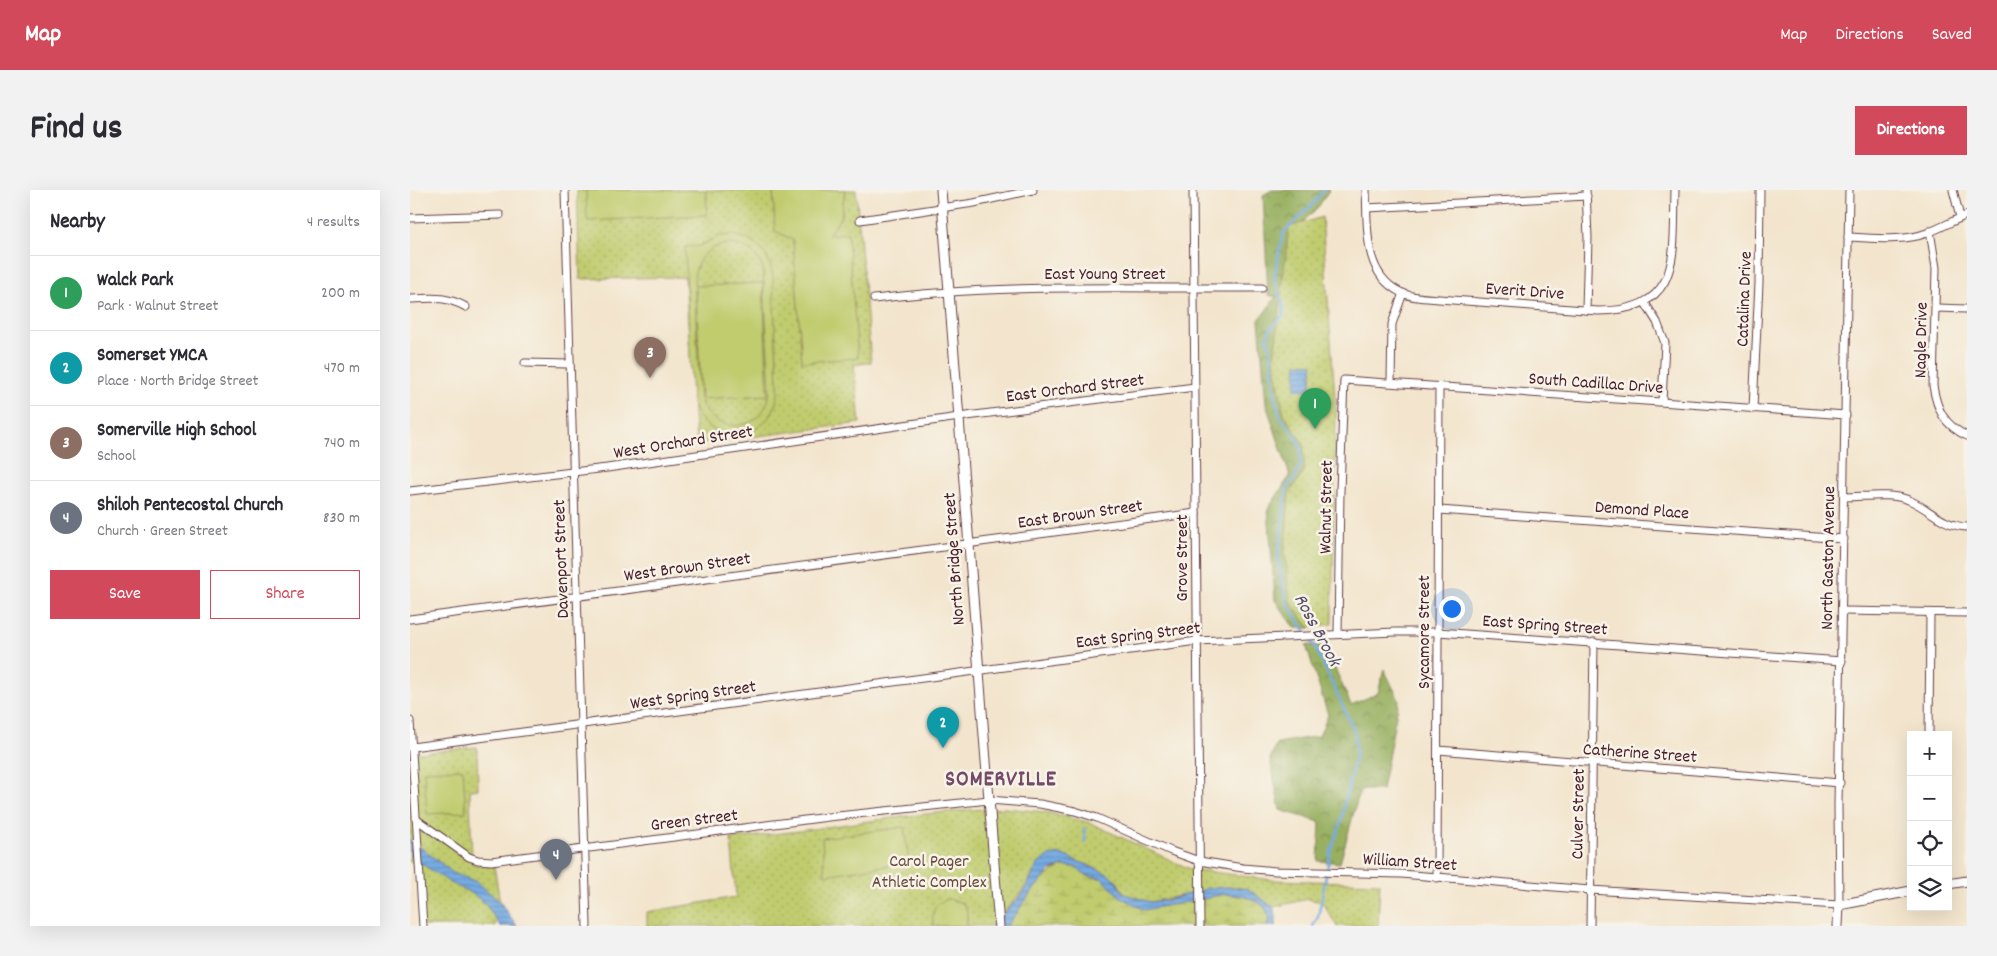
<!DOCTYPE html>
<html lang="en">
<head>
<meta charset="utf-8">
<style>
	:root { --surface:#fff; --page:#f2f2f3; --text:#2b2b33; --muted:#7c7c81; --line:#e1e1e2; --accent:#d1495b }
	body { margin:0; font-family:Dekko,sans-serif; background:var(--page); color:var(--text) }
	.controls { position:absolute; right:15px; bottom:15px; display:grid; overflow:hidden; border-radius:0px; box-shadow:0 5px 20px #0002 }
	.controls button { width:45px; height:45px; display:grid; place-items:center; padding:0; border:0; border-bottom:1px solid var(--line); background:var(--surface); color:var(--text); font:25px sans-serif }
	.you { position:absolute; left:1041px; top:418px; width:18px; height:18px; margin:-12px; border:4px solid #fff; border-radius:50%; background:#1a73e8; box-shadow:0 0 0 8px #1a73e833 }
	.badge { display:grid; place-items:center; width:32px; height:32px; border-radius:50%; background:var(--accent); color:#fff; font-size:16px; font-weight:700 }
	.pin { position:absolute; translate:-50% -41px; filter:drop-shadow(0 1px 2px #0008) }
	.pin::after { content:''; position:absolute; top:26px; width:18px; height:15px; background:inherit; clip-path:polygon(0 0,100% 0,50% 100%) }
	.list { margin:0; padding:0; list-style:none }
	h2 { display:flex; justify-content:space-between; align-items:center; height:65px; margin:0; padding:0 20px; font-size:21px }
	h2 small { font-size:16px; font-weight:400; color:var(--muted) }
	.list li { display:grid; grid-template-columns:32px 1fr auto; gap:15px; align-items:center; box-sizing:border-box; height:75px; padding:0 20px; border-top:1px solid var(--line) }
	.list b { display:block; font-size:19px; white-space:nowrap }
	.list p { margin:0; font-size:16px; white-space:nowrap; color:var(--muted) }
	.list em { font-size:16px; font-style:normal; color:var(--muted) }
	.actions { display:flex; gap:10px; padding:15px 20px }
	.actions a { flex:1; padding:11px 0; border:1px solid var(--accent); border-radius:0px; text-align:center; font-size:18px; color:var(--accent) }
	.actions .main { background:var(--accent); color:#fff }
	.icon { flex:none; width:28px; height:28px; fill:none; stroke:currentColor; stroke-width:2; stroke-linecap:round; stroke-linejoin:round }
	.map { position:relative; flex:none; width:1557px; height:736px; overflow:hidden; border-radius:0px }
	header { display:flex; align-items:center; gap:30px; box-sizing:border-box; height:70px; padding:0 25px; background:var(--accent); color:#fff }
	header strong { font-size:24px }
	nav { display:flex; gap:28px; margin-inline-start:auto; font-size:18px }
	.intro { display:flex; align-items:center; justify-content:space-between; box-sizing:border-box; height:120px; padding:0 30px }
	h1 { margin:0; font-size:35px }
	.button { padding:12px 22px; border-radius:0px; background:var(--accent); color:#fff; font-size:18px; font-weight:700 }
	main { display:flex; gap:30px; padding:0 30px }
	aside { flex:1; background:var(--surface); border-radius:0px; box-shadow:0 5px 20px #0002 }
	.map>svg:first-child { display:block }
	.forest { fill:url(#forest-crowns); stroke:#716846 }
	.wetland { fill:url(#wetland-marsh); stroke:#85764c }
	.park { fill:url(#park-dots); stroke:#85764c }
	.garden { fill:#c0cc6e; stroke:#85764c; fill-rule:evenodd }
	.water { fill:url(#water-rules); stroke:#606587 }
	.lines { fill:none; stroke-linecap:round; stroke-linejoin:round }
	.stream { stroke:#76abe3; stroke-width:2.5 }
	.minor-casing { stroke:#633d43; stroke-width:9 }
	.tertiary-casing { stroke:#633d43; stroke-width:11 }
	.minor { stroke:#fff; stroke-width:7 }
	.tertiary { stroke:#fff; stroke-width:9 }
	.labels { text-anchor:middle; stroke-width:5; stroke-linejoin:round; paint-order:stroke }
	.street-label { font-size:18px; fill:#4a1f2b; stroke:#f7f3e8 }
	.park-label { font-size:18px; fill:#684a3c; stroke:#f7f3e8 }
	.water-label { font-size:19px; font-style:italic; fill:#59506b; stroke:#f7f3e8 }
	.district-label { font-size:22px; font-weight:bold; letter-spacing:1px; fill:#734a67; stroke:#f7f3e8 }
</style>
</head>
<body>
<header>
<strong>Map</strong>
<nav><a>Map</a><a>Directions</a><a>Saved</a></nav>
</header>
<div class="intro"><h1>Find us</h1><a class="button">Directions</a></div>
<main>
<aside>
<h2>Nearby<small>4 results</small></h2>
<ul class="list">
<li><span class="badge" style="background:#2e9e5b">1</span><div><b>Walck Park</b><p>Park · Walnut Street</p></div><em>200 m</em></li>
<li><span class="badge" style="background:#0f9aa8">2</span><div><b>Somerset YMCA</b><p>Place · North Bridge Street</p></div><em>470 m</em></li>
<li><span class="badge" style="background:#8d6e63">3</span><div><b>Somerville High School</b><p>School</p></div><em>740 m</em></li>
<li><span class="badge" style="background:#6b7280">4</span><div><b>Shiloh Pentecostal Church</b><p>Church · Green Street</p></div><em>830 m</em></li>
</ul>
<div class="actions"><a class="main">Save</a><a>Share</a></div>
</aside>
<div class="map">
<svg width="1557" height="736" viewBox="0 0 1557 736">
	<defs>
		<pattern id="forest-crowns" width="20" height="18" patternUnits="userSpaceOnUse" patternTransform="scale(1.25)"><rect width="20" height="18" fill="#98b061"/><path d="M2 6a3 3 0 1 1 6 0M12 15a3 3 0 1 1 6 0" fill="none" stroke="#7e8f50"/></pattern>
		<pattern id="wetland-marsh" width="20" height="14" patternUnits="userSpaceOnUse" patternTransform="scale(1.25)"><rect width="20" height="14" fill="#c0cc6e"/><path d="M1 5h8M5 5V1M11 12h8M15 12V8" fill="none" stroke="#a6af5f"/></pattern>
		<pattern id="park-dots" width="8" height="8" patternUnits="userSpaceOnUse" patternTransform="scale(1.25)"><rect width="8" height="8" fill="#c0cc6e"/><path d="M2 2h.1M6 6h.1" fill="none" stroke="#a6af5f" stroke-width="1.8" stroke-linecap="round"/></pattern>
		<pattern id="water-rules" width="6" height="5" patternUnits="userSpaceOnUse" patternTransform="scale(1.25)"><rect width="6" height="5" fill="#76abe3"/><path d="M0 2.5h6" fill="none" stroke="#638bb8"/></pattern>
	</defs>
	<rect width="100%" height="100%" fill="#f7f3e8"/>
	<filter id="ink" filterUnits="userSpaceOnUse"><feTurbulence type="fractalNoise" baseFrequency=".02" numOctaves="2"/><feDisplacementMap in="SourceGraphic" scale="10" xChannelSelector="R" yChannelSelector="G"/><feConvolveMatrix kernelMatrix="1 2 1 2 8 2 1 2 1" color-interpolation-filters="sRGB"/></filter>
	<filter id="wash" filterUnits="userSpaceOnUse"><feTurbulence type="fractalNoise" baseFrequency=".0096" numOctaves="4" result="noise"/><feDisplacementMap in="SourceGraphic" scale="20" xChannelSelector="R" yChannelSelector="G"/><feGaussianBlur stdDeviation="1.12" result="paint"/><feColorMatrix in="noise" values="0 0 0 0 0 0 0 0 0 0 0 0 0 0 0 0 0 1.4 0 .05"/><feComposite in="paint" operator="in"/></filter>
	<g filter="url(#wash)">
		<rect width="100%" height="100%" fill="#f3e5cd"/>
		<!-- forest -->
		<g class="forest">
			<path d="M862,0H919L909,16L883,42L901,210L902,433L900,438H884L865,410L858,319L880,286L856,214L849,130L866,107L858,105L853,5Z"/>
			<path d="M896,455H915L941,515L968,503L974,479L989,510L972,600H950L930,673L908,671L910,632L870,620L860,569L867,553L909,546L918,525Z"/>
		</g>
		<!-- wetland -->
		<path class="wetland" d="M652,676L665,677L678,686L691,688L712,708H799C812,701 840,705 852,715C857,719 858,724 860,729L857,736H597C613,715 628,687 652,676Z"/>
		<!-- park -->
		<g class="park">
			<path d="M167,0H446L461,172L444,175L450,233L286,254L275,87L170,89Z"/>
			<path d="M912,27L926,221L922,434L899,437L880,412L875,361L879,304L894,282V255L874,224L864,169L879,37Z"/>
			<path d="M67,557L68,599L60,600L62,674L84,676L90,712L85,736H13L8,673L0,672V564Z"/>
			<path d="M595,618L635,622L678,632L780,679L862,690L970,693L968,736H927L912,712L898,709L863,717L838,699L775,705L740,712L715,704L706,690L677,674H628C615,700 601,716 581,736H237V722L326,707L321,649C413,640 503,621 595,618Z"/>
		</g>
		<!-- garden -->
		<g class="garden">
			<path d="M176,0H296L297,25L177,31Z"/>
			<path d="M363,0H435L431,27L418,45L438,43L448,168L392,172L383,50L365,41Z"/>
			<path d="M323,45C346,49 360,64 363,87C364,115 365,143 367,171C367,184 370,199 366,213C360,234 338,248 316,244C299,241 287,228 282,212L275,57L290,56L309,46ZM320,54C337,55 347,64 353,79L360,201C356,242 304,249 290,209L284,89C286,68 299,55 320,54Z"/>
			<path d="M353,93L358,205L291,209L286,96Z"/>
			<path d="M53,579L56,622L17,624L14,581Z"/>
			<path d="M494,637L499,672L415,685L412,648Z"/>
			<path d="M538,709L553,713L557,721V736H524C520,722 525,714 538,709Z"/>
		</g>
		<!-- water -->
		<g class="water">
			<path d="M887,173L903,174L900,200L885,199Z"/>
			<path d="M0,649L43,683L67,692L90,712L107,736H90L75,713L63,704L39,692L0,666Z"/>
			<path d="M650,664L696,683L706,690L709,697L715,704L740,712L758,710L799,698L823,697L838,699L863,717L866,724V736H857L860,729C858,724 857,719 852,715C840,705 812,701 799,708L734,720L712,708L691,688L678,686L665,677L652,676L640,681L622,701L597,736H581L607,710L617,696L628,674L639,666Z"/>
		</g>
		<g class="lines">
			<!-- stream -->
			<g class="stream">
				<path d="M674,638L675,652"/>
				<path d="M903,736L908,727L920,664L930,635L946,562L944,540L904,455L877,413L872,394L868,366L877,297L884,289L891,275L890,256L886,246L870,227L864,202L861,161L857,148L860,139L874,125L873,113L868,101L864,87L873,43L904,13L914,0"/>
			</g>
		</g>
	</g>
	<g filter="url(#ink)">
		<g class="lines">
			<!-- minor casing -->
			<g class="minor-casing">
				<g id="minor">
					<path d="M155,0L177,736"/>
					<path d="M783,0L790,736"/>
					<path d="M956,0C958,35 952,83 990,102C1001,108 1017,108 1029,109L1188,121C1273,121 1263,65 1265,0"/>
					<path d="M1543,0L1550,27"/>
					<path d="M957,18L1177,6"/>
					<path d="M0,28L90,25"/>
					<path d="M450,30L564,13L623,0"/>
					<path d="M1520,41L1526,78L1523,196C1527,220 1534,235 1557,246"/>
					<path d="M1438,47C1464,48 1493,52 1517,43C1531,38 1544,30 1557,25"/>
					<path d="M0,109C23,108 36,106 56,117"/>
					<path d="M464,109C593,93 723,99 852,98"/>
					<path d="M1235,113L1247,132L1255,153L1252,211"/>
					<path d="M1526,118L1557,119"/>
					<path d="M1176,120L1178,48L1176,0"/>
					<path d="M115,173L159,174"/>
					<path d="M981,192L982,134L993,103"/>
					<path d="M1343,219L1349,93L1350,0"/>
					<path d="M0,301L197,278L549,227L785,197"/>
					<path d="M1435,307C1455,307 1482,302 1501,311C1521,320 1533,336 1557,337"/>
					<path d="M1029,320L1434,349"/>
					<path d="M1433,421L1557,423"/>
					<path d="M0,429L786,323"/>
					<path d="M928,444L930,301L934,190L1436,225"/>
					<path d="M0,531L13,736"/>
					<path d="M1519,545L1520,423"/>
					<path d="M2,557L787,451L985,442H1028L1432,471"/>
					<path d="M1028,560L1430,593"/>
					<path d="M6,629L59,667L68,670L81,671L418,627L579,610L630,614L665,621L687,628L761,661L789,671L833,678L866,681L991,684L1180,700L1429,715L1428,615L1439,0"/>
					<path d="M1027,688L1029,197"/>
					<path d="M1180,736L1184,452"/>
				</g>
			</g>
			<!-- tertiary casing -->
			<g class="tertiary-casing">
				<g id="tertiary">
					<path d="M531,0L589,736"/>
					<path d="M1538,694L1557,691"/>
					<path d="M1428,736L1429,715L1501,701"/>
				</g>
			</g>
			<!-- minor -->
			<use href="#minor" class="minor"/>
			<!-- tertiary -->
			<use href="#tertiary" class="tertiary"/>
		</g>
	</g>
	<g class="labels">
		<!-- street labels -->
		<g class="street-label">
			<text x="695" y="89">East Young Street</text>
			<text transform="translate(1115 100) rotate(4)" y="6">Everit Drive</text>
			<text transform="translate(1333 109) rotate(-88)" y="6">Catalina Drive</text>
			<text transform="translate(1510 150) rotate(-89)" y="6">Nagle Drive</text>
			<text transform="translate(1186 192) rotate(4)" y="6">South Cadillac Drive</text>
			<text transform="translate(665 197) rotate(-7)" y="6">East Orchard Street</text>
			<text transform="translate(273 251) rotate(-9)" y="6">West Orchard Street</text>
			<text transform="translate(915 317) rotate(-89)" y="6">Walnut Street</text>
			<text transform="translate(1232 319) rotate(4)" y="6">Demond Place</text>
			<text transform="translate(670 323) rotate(-8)" y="6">East Brown Street</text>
			<text transform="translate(771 368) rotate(-90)" y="6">Grove Street</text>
			<text transform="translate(1417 368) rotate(-89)" y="6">North Gaston Avenue</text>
			<text transform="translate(150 369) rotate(-92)" y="6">Davenport Street</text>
			<text transform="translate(543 369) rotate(-94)" y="6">North Bridge Street</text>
			<text transform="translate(277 376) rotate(-8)" y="6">West Brown Street</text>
			<text transform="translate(1135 434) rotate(4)" y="6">East Spring Street</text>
			<text transform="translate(1013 442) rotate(-90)" y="6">Sycamore Street</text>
			<text transform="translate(728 444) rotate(-7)" y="6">East Spring Street</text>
			<text transform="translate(283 504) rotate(-8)" y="6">West Spring Street</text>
			<text transform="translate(1230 562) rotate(4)" y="6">Catherine Street</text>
			<text transform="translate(1167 624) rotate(-89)" y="6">Culver Street</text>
			<text transform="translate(284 629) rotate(-7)" y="6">Green Street</text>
			<text transform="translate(1000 671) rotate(4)" y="6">William Street</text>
		</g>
		<!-- park labels -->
		<g class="park-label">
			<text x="519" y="676">Carol Pager<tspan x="519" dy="21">Athletic Complex</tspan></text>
		</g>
		<!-- water labels -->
		<g class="water-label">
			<text transform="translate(909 439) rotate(62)" y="7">Ross Brook</text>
		</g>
		<!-- district labels -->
		<g class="district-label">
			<text x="591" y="595">SOMERVILLE</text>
		</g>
	</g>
</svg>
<div class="controls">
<button>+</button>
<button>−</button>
<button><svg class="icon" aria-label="locate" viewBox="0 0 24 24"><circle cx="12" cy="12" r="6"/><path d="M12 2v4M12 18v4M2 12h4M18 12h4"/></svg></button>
<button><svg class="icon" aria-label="layers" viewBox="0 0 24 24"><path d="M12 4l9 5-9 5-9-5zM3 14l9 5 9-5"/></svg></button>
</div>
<div class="you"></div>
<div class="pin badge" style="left:905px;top:239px;background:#2e9e5b">1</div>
<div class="pin badge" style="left:533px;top:558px;background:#0f9aa8">2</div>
<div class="pin badge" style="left:240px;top:188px;background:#8d6e63">3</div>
<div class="pin badge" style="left:146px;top:690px;background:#6b7280">4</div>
</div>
</main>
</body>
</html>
